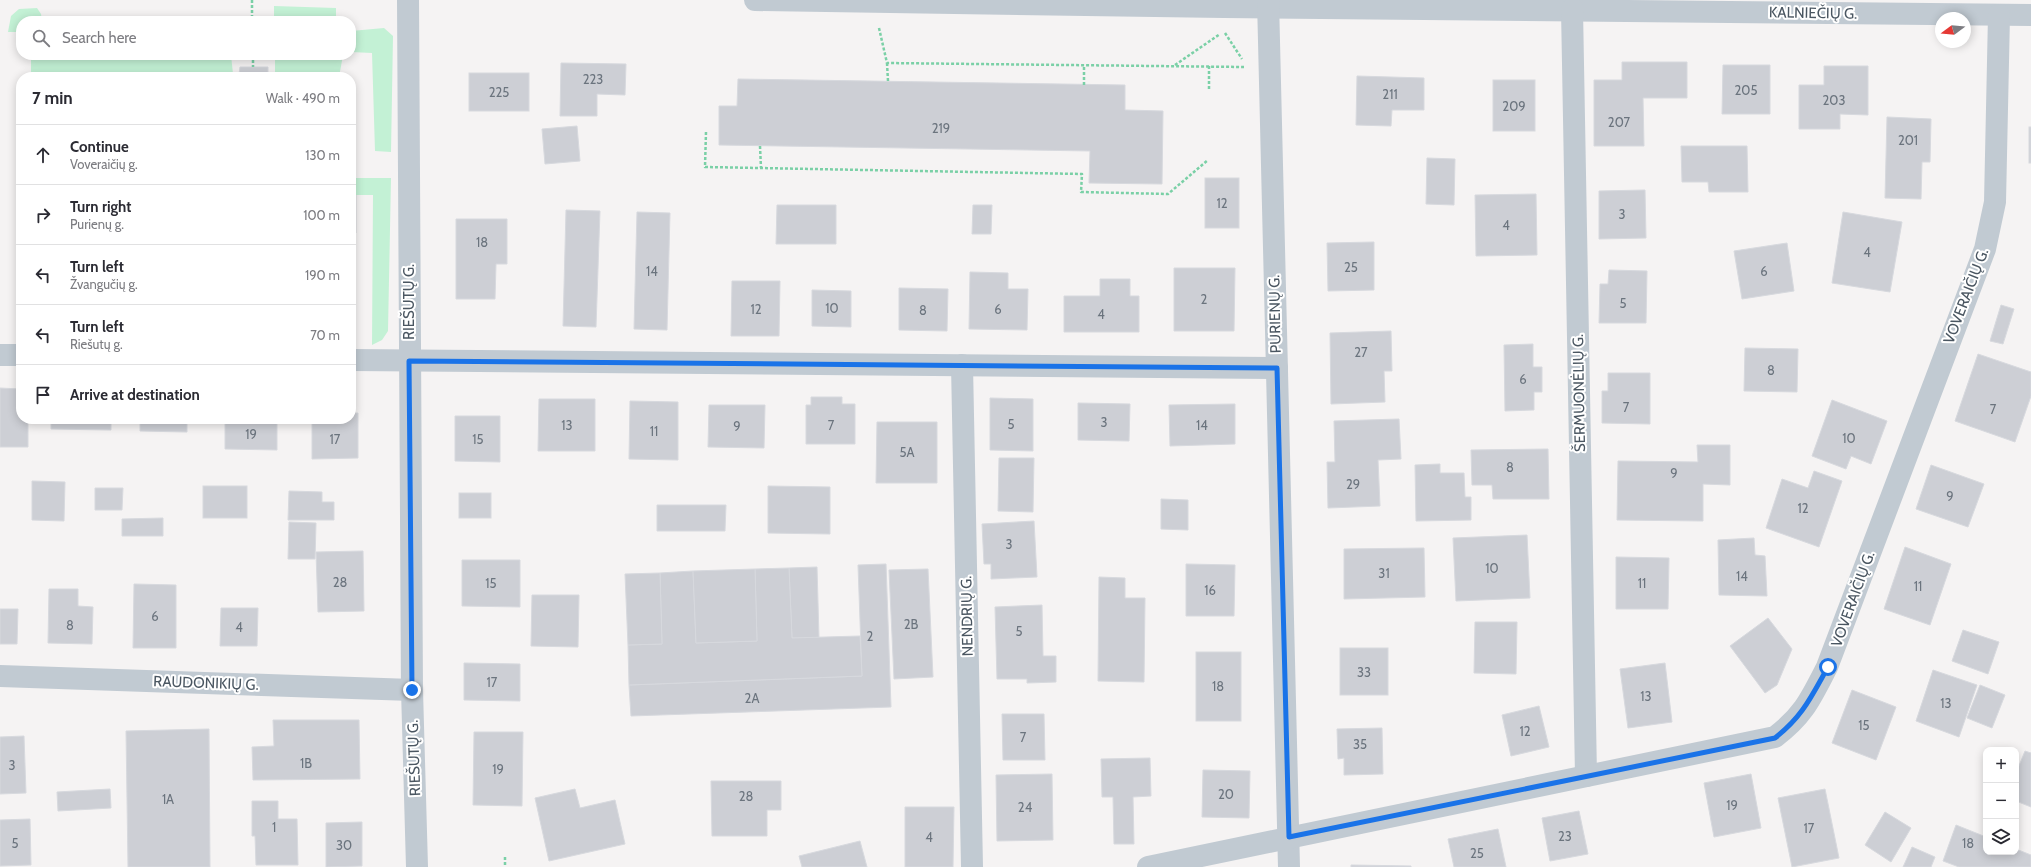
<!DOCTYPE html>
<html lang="en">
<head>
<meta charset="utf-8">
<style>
	:root { --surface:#fff; --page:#f7f7f7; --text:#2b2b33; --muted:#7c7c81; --line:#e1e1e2 }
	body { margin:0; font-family:Cabin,sans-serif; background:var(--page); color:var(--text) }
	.controls { position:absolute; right:12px; bottom:12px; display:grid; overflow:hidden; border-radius:8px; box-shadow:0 2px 10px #0003 }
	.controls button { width:36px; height:36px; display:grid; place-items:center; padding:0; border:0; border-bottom:1px solid var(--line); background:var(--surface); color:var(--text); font:20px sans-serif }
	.compass { position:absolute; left:1935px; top:12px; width:36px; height:36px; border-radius:50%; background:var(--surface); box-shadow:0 2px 10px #0003; rotate:254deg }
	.stop { position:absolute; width:12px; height:12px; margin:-9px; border:3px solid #1a73e8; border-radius:50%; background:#fff }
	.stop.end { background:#1a73e8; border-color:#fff; box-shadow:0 1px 4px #0008 }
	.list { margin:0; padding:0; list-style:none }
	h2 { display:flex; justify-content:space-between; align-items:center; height:52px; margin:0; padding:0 16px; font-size:17px }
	h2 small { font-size:13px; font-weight:400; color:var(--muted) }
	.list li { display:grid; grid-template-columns:26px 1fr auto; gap:12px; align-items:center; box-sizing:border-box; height:60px; padding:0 16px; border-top:1px solid var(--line) }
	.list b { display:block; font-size:15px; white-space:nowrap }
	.list p { margin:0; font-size:13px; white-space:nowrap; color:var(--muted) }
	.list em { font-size:13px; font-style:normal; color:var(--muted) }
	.icon { flex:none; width:22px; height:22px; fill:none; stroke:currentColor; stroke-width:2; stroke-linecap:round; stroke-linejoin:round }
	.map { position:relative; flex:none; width:2031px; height:867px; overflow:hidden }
	.search { position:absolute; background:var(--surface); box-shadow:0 2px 10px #0003; left:16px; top:16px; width:340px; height:44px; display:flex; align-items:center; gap:10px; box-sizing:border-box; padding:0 14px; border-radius:16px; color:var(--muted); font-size:15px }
	.panel { position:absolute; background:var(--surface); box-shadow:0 2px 10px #0003; left:16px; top:72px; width:340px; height:352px; border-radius:16px }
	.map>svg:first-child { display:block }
	.green { fill:#c3f1d5 }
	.building { fill:#cdcfd5; stroke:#d7d9de }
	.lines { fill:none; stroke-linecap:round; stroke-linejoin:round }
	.path { stroke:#7ad0a6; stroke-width:2.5; stroke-dasharray:3 2; stroke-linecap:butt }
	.minor { stroke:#c1cad2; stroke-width:22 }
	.route { stroke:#1a73e8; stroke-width:5 }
	.labels { text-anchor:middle; stroke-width:4; stroke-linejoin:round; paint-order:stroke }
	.number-label { font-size:13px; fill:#6b747e }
	.street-label { font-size:15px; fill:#4a5661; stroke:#fff }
</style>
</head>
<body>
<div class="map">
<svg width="2031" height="867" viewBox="0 0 2031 867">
	<rect width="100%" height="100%" fill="#f5f3f3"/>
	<!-- green -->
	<g class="green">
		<path d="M274,6L336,8V21H274Z"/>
		<path d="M37,8L41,14L42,21H21V32H8L11,16L19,9Z"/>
		<path d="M384,28L393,36L391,152L375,151L372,53L351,52V31Z"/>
		<path d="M31,55H231L233,74L31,77Z"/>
		<path d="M275,55H343L339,77H295V73H275Z"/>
		<path d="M351,178H391L388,331L382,340L372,345L373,195H351Z"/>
	</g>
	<!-- building -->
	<g class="building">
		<path d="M1622,62H1687V98H1643L1644,146H1594V80H1622Z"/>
		<path d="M561,63L626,64L625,95L597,94V116H560Z"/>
		<path d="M1723,65H1770V114H1722Z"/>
		<path d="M1824,66H1868V115L1840,114V129H1799V85H1824Z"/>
		<path d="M240,67H268V74L295,73V77H103L239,74Z"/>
		<rect x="469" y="73" width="60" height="38"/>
		<path d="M1357,76L1424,78V110H1392L1391,126L1356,125Z"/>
		<path d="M738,79L1125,85V110L1163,111L1162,184L1089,183L1090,151L719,145V106H737Z"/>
		<rect x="1493" y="80" width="42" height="51"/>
		<path d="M1887,117L1931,119L1930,162H1922L1921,199L1885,198Z"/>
		<path d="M577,126L580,161L545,164L542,129Z"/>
		<rect x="2029" y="127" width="2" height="36"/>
		<path d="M1681,146H1747L1748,192H1709L1708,182H1682Z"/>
		<path d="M1427,158L1455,159L1454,205L1426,204Z"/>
		<rect x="1205" y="178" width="34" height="50"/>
		<path d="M1645,190L1646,238L1599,239V191Z"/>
		<path d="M1536,194L1537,255L1476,256L1475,195Z"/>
		<path d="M351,195H356V233L351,232Z"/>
		<path d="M777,205H836V244H776Z"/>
		<path d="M973,205H992L991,234H972Z"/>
		<path d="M566,210L600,211L596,327L563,326Z"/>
		<path d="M637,212L670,213L667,330L634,329Z"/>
		<path d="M1843,212L1902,222L1890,292L1832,283Z"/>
		<path d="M456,219H507V264H496L495,299H456Z"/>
		<path d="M1374,242V290L1328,291L1327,243Z"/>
		<path d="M1787,243L1794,291L1742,299L1734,251Z"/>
		<path d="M18,258H21V317H17Z"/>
		<path d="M1174,268H1235L1234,331H1174Z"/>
		<path d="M1609,270L1647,271L1646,323H1599L1600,284H1608Z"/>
		<path d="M970,272L1008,273V289H1028L1027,330L969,329Z"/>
		<path d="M1100,279H1130V296H1139V332H1064V296H1100Z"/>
		<path d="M732,281H780L779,336H731Z"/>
		<path d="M899,288L948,289L947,331L899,330Z"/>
		<path d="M812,290L851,291V327L812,326Z"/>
		<path d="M2001,305L2014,309L2003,344L1990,341Z"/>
		<path d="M1391,331L1392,371H1384L1385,402L1331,404L1330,333Z"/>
		<path d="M1533,344V367H1542V392H1534V410L1505,411L1504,345Z"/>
		<path d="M1745,348L1798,349L1797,392L1744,391Z"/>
		<path d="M1978,354L2031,372V396L2015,442L1955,421Z"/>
		<path d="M1608,373H1650V424L1602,423V391H1608Z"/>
		<path d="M0,388L21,389V419H28V447H0Z"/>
		<path d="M811,397H842V404H855V444H806V405H811Z"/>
		<path d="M990,398L1033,399V451L990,450Z"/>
		<path d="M539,399H595V451H538Z"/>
		<path d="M1832,400L1887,421L1871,464L1851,456L1846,469L1812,456Z"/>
		<path d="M630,401L678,402V460L629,459Z"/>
		<path d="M1078,403L1130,404L1129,441L1078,440Z"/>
		<path d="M1235,404V444L1170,446L1169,405Z"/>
		<path d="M709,405H765L764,448L708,447Z"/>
		<path d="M351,413H358V458L312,459V419H351Z"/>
		<path d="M455,416H500V462L455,461Z"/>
		<path d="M51,419H111V430L51,429Z"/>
		<path d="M140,419H187V432L140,431Z"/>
		<path d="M225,419H277V450L225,449Z"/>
		<path d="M1399,419L1401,459L1378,460L1380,506L1328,508L1327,462H1335L1334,421Z"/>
		<path d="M877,422H937V483H876Z"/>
		<path d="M1697,445H1730V485L1703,484V521L1617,520L1618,461L1698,462Z"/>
		<path d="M1548,449L1549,499H1493L1492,485H1472L1471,450Z"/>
		<path d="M999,458H1034L1033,512L998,511Z"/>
		<path d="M1440,464V473H1464L1465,497H1471V520L1416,521L1415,465Z"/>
		<path d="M1931,465L1984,484L1968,527L1916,509Z"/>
		<path d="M1814,471L1842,481L1819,547L1766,528L1782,479L1808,488Z"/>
		<path d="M32,481L65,482L64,521L32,520Z"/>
		<rect x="203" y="486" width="44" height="32"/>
		<path d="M768,486L830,487V534L768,533Z"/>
		<path d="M95,488H123L122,510H95Z"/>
		<path d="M289,491L322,492V502H334V520H288Z"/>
		<rect x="459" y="493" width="32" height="25"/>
		<path d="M1161,499L1188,500V530L1161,529Z"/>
		<path d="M657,505H726L725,531H657Z"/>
		<path d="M163,518V536H122V519Z"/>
		<path d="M1034,521L1037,577L991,579V564H984L982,524Z"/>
		<path d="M289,522L316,523L315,559H288Z"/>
		<path d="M1527,535L1530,598L1456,601L1453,538Z"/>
		<path d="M1754,538L1755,555L1765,556L1767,596L1719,595L1718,540Z"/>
		<path d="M1905,547L1951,564L1930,625L1884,609Z"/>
		<path d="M1424,548L1425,597L1344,599V549Z"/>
		<path d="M363,551L364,611L318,612L316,552Z"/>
		<path d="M1616,557L1669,558L1668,609H1616Z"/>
		<path d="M462,560H520V607L462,606Z"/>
		<path d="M886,564L891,707L631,716L629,685L862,676L858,565Z"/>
		<path d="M1186,564L1235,565L1234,616H1186Z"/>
		<path d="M817,567L819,638H792L789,568Z"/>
		<path d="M789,568L792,638L860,636L862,676L629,685L628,645L662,644L660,573L693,571L696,643L757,641L755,569Z"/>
		<path d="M755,569L757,641L696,643L693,571Z"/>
		<path d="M928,569L933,677L894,679L889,570Z"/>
		<path d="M660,573L662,644L628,645L625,574Z"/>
		<path d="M1099,577L1125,578V598H1145L1144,682L1098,681Z"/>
		<path d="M134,584L176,585V648H133Z"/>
		<path d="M49,589H78V606L93,607L92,644L48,643Z"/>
		<path d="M532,595H579L578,647L531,646Z"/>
		<path d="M1042,605L1043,656H1056V682L1027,683V679H997L995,607Z"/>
		<path d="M221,608H258L257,646H220Z"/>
		<path d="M0,609H18L17,644H0Z"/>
		<path d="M1768,618L1792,649L1777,685L1765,693L1730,646Z"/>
		<path d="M1475,622H1517L1516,674L1474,673Z"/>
		<path d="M1963,630L1999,642L1988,674L1952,661Z"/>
		<rect x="1340" y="648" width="48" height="47"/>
		<rect x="1196" y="652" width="45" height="69"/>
		<path d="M464,663L520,664V701L464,700Z"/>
		<path d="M1665,663L1672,722L1628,728L1620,669Z"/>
		<path d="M1933,670L1977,685L1959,737L1916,721Z"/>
		<path d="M1980,685L2005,695L1992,728L1967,718Z"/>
		<path d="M1852,690L1896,707L1876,760L1832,743Z"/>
		<path d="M1539,706L1549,747L1511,756L1502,715Z"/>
		<path d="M1002,714H1044L1045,760H1003Z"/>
		<path d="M273,720H359L360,779L253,780L252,747L274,746Z"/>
		<path d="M1382,728L1383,774L1344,775V758L1338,759L1337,729Z"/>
		<path d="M209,729L210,867H128L126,731Z"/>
		<path d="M474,732H523L522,806L473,805Z"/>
		<path d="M24,736L26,793L0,794V737Z"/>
		<path d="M2025,751L2031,753V807L2016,801V773Z"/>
		<path d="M1150,758L1151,796L1133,797L1134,844H1114L1113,797H1102L1101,759Z"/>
		<path d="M1203,770L1250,771L1249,818L1202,817Z"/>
		<path d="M1052,774L1053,840L997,841L996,775Z"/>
		<path d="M1751,774L1761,828L1714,837L1704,783Z"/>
		<path d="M711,781H781V810H767V836H712Z"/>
		<path d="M110,789L111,808L58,811L57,792Z"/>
		<path d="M575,789L580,808L615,800L625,844L549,861L535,798Z"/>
		<path d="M1825,789L1839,858L1792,867L1778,798Z"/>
		<path d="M252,801H278V819H297L298,865H256L255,836H252Z"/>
		<path d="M905,807H954L953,867H905Z"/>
		<path d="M1579,811L1588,854L1550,861L1542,818Z"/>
		<path d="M1885,812L1911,828L1891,862L1865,845Z"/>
		<path d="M30,819L31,865L0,866V820Z"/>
		<path d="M362,822V866L326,867V823Z"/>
		<path d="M1956,825L1986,837V852H2016V849L2031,855V867H1959L1943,861Z"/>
		<path d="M1498,829L1506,867H1454L1448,839Z"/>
		<path d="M860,841L867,867H802L799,856Z"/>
		<path d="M1912,847L1935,857L1931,867H1903Z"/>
		<path d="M1351,865L1411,866V867H1351Z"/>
	</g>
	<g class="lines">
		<!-- path -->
		<g class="path">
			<path d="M252,0V21"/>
			<path d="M879,28L887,63L1244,67"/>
			<path d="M1225,33L1242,59"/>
			<path d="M253,55V67"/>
			<path d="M887,63L888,81"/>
			<path d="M1175,65L1220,34"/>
			<path d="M1084,85V65"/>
			<path d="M1209,89V66"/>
			<path d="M706,132L705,167L1082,174L1081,192L1168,194L1208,160"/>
			<path d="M760,146L761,168"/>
			<path d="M505,857V867"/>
		</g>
		<!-- minor -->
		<g class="minor">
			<path d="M408,0L412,690L417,867"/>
			<path d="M755,0L1224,7L2031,15"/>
			<path d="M1268,0L1289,867"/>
			<path d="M1572,9L1586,776"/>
			<path d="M0,355H21"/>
			<path d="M351,360L1277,368"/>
			<path d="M962,365L972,867"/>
			<path d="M0,676L412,690"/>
			<path d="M1148,867L1775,737C1804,715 1811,698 1827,667L1985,249L1995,202L1999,15"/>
		</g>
	</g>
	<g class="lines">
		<!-- route -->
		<path class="route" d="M412,690L409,361L1277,368L1289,837L1775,738C1803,716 1811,697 1828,667"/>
	</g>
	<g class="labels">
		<!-- number labels -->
		<g class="number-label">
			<text x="593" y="84">223</text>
			<text x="1746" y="95">205</text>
			<text x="499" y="97">225</text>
			<text x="1390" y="99">211</text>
			<text x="1834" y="105">203</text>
			<text x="1514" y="111">209</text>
			<text x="1619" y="127">207</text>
			<text x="941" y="133">219</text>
			<text x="1908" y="145">201</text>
			<text x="1222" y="208">12</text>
			<text x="1622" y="219">3</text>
			<text x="1506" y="230">4</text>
			<text x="482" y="247">18</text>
			<text x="1867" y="257">4</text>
			<text x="1351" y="272">25</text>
			<text x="652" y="276">14</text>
			<text x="1764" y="276">6</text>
			<text x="1204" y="304">2</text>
			<text x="1623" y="308">5</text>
			<text x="832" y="313">10</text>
			<text x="756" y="314">12</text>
			<text x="998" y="314">6</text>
			<text x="923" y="315">8</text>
			<text x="1101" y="319">4</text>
			<text x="1361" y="357">27</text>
			<text x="1771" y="375">8</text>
			<text x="1523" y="384">6</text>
			<text x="1626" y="412">7</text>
			<text x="1993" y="414">7</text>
			<text x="1104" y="427">3</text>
			<text x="1011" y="429">5</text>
			<text x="567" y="430">13</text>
			<text x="831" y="430">7</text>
			<text x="1202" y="430">14</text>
			<text x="737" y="431">9</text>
			<text x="654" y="436">11</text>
			<text x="251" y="439">19</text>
			<text x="1849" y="443">10</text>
			<text x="335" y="444">17</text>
			<text x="478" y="444">15</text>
			<text x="907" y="457">5A</text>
			<text x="1510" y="472">8</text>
			<text x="1674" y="478">9</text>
			<text x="1353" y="489">29</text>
			<text x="1950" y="501">9</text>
			<text x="1803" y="513">12</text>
			<text x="1009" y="549">3</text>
			<text x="1492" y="573">10</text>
			<text x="1384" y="578">31</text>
			<text x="1742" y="581">14</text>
			<text x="340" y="587">28</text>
			<text x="491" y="588">15</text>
			<text x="1642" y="588">11</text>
			<text x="1918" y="591">11</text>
			<text x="1210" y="595">16</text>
			<text x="155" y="621">6</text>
			<text x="911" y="629">2B</text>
			<text x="70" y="630">8</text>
			<text x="239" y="632">4</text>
			<text x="1019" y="636">5</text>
			<text x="870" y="641">2</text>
			<text x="1364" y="677">33</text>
			<text x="492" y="687">17</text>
			<text x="1218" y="691">18</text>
			<text x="1646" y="701">13</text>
			<text x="752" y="703">2A</text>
			<text x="1946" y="708">13</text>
			<text x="1864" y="730">15</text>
			<text x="1525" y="736">12</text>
			<text x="1023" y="742">7</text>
			<text x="1360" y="749">35</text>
			<text x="306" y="768">1B</text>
			<text x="12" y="770">3</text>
			<text x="498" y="774">19</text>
			<text x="1226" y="799">20</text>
			<text x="746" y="801">28</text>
			<text x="168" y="804">1A</text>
			<text x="1732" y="810">19</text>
			<text x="1025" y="812">24</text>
			<text x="274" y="832">1</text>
			<text x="1809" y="833">17</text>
			<text x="1565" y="841">23</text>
			<text x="929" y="842">4</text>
			<text x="15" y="848">5</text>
			<text x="1968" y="848">18</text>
			<text x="344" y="850">30</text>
			<text x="1477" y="858">25</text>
		</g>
		<!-- street labels -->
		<g class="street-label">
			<text transform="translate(1813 13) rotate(1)" y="5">KALNIEČIŲ G.</text>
			<text transform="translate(1966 296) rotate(-69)" y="5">VOVERAIČIŲ G.</text>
			<text transform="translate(409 302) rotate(-90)" y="5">RIEŠUTŲ G.</text>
			<text transform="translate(1275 314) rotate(-91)" y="5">PURIENŲ G.</text>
			<text transform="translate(1579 393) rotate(-91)" y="5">ŠERMUONĖLIŲ G.</text>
			<text transform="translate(1853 599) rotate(-70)" y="5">VOVERAIČIŲ G.</text>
			<text transform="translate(967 616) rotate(-91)" y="5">NENDRIŲ G.</text>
			<text transform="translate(206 683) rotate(2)" y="5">RAUDONIKIŲ G.</text>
			<text transform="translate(414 758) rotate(-92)" y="5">RIEŠUTŲ G.</text>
		</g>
	</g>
</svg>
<div class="controls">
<button>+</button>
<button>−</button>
<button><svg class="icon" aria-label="layers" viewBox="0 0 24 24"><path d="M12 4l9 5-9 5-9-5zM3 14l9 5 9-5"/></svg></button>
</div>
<svg class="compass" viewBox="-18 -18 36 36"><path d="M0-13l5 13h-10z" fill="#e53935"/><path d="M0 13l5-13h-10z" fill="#7c7c81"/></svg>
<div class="stop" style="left:1828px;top:667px"></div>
<div class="stop end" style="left:412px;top:690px"></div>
<div class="search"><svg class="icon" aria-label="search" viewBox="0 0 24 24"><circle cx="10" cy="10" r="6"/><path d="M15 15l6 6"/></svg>Search here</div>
<section class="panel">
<h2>7 min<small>Walk · 490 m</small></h2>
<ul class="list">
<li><svg class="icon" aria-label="ahead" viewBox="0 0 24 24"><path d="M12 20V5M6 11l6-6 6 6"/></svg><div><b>Continue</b><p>Voveraičių g.</p></div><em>130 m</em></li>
<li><svg class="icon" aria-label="right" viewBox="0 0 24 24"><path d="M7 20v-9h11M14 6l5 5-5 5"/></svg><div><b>Turn right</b><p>Purienų g.</p></div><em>100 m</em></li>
<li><svg class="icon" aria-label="left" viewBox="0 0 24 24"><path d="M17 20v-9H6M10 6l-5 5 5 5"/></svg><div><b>Turn left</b><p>Žvangučių g.</p></div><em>190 m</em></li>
<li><svg class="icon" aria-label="left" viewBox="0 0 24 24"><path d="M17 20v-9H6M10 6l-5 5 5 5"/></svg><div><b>Turn left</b><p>Riešutų g.</p></div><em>70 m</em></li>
<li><svg class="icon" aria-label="arrive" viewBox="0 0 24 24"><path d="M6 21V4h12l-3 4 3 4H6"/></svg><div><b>Arrive at destination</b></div></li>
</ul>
</section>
</div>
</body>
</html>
